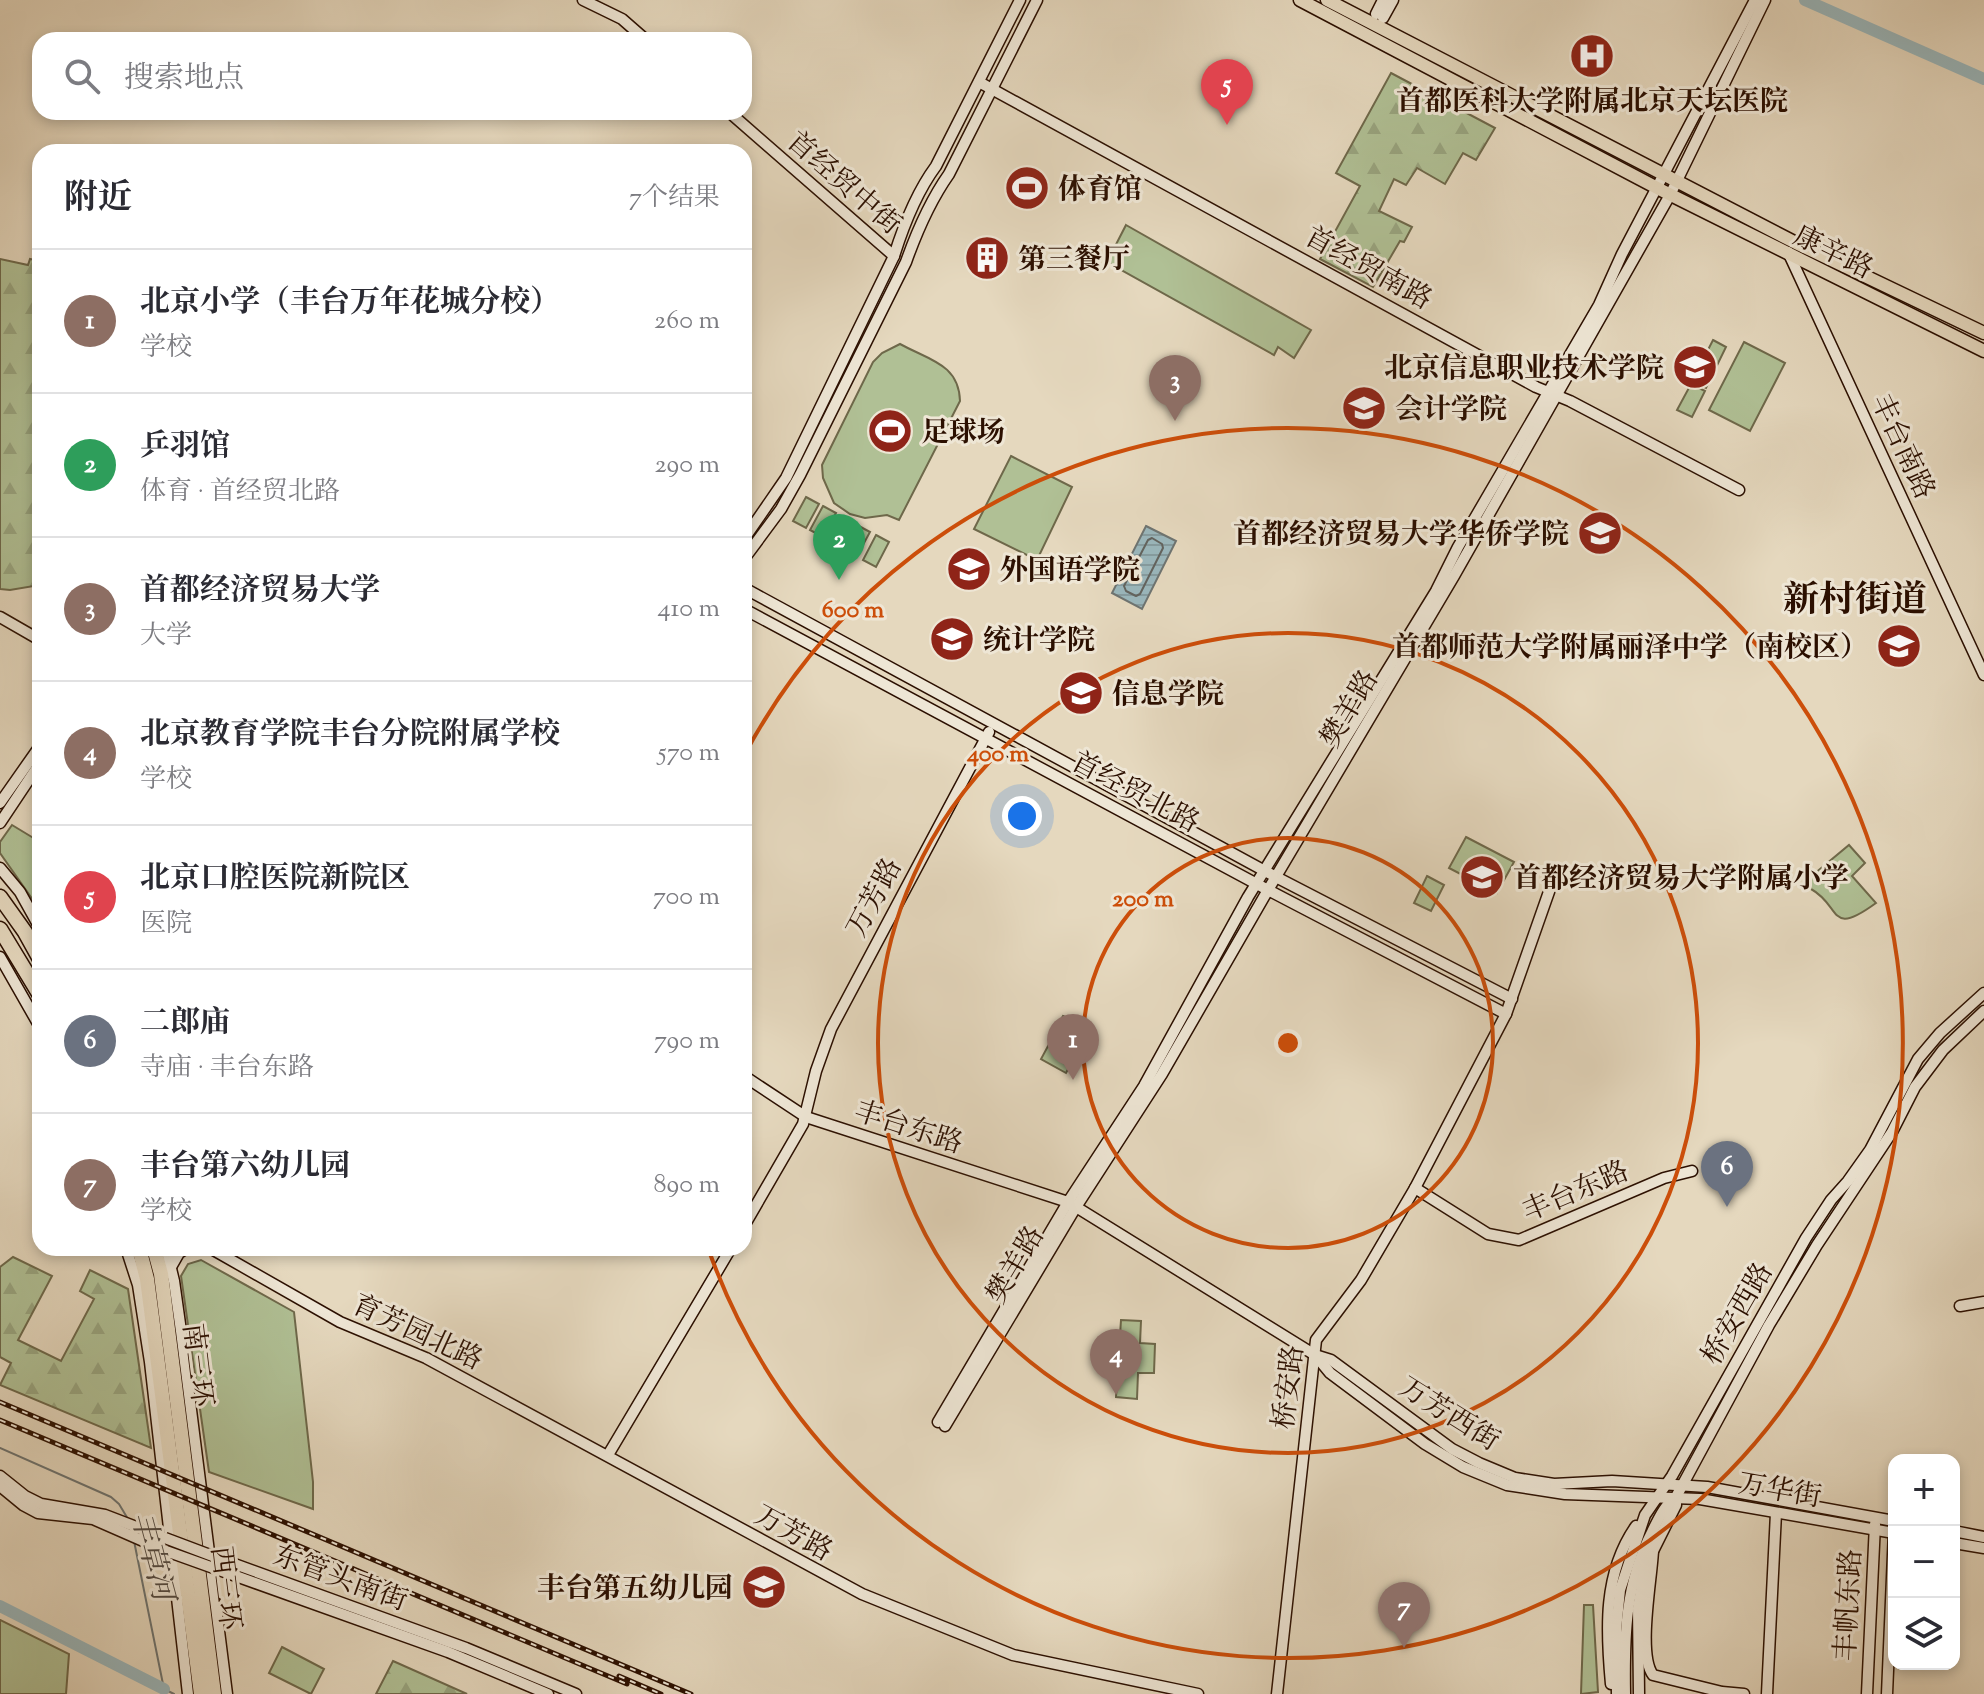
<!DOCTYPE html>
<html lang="zh">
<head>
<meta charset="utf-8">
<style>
	:root { --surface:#fff; --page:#f7f7f7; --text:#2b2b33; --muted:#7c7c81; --line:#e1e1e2; --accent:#8f2418 }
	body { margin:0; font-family:"Sorts Mill Goudy","Noto Serif SC",serif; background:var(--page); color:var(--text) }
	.controls { position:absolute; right:24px; bottom:24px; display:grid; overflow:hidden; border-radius:16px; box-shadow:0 4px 12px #0003 }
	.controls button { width:72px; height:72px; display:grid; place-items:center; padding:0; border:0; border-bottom:2px solid var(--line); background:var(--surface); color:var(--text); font:40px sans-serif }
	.you { position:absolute; left:1022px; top:816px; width:28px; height:28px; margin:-20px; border:6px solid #fff; border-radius:50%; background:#1a73e8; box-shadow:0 0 0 12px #1a73e833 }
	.badge { display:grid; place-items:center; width:52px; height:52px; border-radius:50%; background:var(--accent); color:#fff; font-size:26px; font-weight:700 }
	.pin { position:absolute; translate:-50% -66px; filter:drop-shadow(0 2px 4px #0008) }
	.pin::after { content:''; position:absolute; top:42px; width:28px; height:24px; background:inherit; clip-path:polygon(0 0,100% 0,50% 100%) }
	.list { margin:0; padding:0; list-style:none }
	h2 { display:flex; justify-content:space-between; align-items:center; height:104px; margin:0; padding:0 32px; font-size:34px }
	h2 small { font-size:26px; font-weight:400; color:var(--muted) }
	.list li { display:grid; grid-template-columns:52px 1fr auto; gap:24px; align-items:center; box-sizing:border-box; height:144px; padding:0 32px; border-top:2px solid var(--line) }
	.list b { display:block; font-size:30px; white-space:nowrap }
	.list p { margin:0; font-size:26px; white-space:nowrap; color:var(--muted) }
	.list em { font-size:26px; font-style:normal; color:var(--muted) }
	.icon { flex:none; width:44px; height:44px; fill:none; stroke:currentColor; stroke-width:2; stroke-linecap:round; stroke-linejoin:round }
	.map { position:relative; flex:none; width:1984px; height:1694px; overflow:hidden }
	.search { position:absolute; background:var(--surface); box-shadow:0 4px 12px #0003; left:32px; top:32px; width:720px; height:88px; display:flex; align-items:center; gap:20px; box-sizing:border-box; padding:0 28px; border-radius:24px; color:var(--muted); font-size:30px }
	.panel { position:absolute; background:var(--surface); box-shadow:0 4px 12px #0003; left:32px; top:144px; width:720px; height:1112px; border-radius:24px }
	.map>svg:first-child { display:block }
	.forest { fill:url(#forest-firs); stroke:#6e684a; stroke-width:2 }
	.green { fill:#b0c095; stroke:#6e684a; stroke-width:2 }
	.water { fill:url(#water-rules); stroke:#6e7471; stroke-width:2 }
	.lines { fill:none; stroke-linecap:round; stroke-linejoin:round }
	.shore { stroke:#62635e; stroke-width:2 }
	.stream { stroke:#6e7471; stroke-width:2 }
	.river { stroke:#9ab7bc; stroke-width:12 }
	.secondary-casing { stroke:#2b0f00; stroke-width:13 }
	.primary-casing { stroke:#2b0f00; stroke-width:15 }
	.highway-casing { stroke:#2b0f00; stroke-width:17 }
	.secondary { stroke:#eee6d5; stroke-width:10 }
	.primary { stroke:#e5d8be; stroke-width:12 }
	.highway { stroke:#e5d8be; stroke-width:14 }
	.rail-casing { stroke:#2b0f00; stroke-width:5 }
	.rail { stroke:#eee6d5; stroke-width:2; stroke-dasharray:6; stroke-linecap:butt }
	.secondary-bridge-casing { stroke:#2b0f00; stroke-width:13; stroke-linecap:butt }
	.secondary-bridge { stroke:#eee6d5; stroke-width:10 }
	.ring { fill:none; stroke:#cc4e0a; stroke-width:4 }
	.labels { text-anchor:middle; stroke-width:6; stroke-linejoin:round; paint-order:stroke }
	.poi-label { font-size:28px; font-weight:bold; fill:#2b0f00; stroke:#eee6d5; text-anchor:start }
	.street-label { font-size:28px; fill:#2b0f00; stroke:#eee6d5 }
	.water-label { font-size:30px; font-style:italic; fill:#524a42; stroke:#eee6d5 }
	.district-label { font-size:36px; font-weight:bold; fill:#2b0f00; stroke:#eee6d5 }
	.centre { fill:#cc4e0a; stroke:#eee6d5; stroke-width:4 }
	.ring-label { font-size:24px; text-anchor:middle; font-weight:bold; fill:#cc4e0a; stroke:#eee6d5; stroke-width:6; stroke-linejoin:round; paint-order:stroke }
</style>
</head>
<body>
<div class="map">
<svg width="1984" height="1694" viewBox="0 0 1984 1694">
	<defs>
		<pattern id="forest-firs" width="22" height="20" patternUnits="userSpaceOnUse" patternTransform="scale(2)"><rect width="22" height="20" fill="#b0c095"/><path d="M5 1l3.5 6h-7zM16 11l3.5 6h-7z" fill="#98a47f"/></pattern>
		<pattern id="water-rules" width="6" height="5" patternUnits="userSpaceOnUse" patternTransform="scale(2)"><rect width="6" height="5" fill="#9ab7bc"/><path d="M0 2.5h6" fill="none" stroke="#859ca0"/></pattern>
	</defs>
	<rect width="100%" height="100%" fill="#e5d8be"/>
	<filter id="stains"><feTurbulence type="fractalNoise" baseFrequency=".0025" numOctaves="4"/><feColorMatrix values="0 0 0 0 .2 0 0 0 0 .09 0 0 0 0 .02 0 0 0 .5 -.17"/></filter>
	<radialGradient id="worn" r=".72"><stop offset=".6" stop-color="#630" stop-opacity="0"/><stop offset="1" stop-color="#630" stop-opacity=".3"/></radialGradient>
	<!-- forest -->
	<g class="forest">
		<path d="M1391,73L1495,128L1476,160L1463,153L1445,184L1417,168L1406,185L1394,179L1379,211L1412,227L1404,242L1400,241L1373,287L1320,259L1360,186L1336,173Z"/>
		<path d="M0,259L28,265L30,259L40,261V380L34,400L40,402V585L10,590L0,589Z"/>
		<path d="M13,1257L52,1276L18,1340L61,1361L94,1299L80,1291L90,1270L128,1289L151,1448L0,1385L11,1363L0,1357V1267Z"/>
		<path d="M393,1661L467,1694H376Z"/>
	</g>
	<!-- green -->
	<g class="green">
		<path d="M1126,225L1311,330L1294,358L1278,347L1274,355L1107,262Z"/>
		<path d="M1713,340L1726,347L1706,388L1692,381Z"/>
		<path d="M1744,342L1785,363L1750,431L1709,410Z"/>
		<path d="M900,344C929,360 959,364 960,401L899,520L887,515L865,518L850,514L834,503L823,478L822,465L873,362L882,353Z"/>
		<path d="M1691,384L1705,391L1692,417L1677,410Z"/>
		<path d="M1011,456L1072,487L1037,560L974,529Z"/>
		<path d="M806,497L819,504L806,528L793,521Z"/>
		<path d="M823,506L836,513L823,537L810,530Z"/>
		<path d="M840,516L853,523L840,547L827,540Z"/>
		<path d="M857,525L870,532L857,556L844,549Z"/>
		<path d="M876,535L889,542L876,567L863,560Z"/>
		<path d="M12,825L40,842V910L0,853V842Z"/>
		<path d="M1466,837L1514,862L1497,893L1449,868Z"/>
		<path d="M1849,845L1865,863L1852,876L1876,903C1828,938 1842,906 1811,889L1808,879Z"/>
		<path d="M1427,876L1444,885L1431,911L1414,903Z"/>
		<path d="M1063,1016L1089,1029L1082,1042L1056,1029Z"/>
		<path d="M1056,1031L1081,1044L1074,1057L1049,1044Z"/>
		<path d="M1048,1046L1073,1060L1066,1073L1041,1059Z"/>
		<path d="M201,1260L294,1312L313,1482V1509L209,1472L181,1276L188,1264Z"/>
		<path d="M1121,1320L1141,1321L1140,1343L1155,1344L1154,1373H1138L1137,1399L1116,1397Z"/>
		<path d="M1584,1605H1593L1598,1692L1581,1694Z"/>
		<path d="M0,1620L69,1654L66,1694H0Z"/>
		<path d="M282,1647L324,1669L311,1694L269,1673Z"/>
	</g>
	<!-- water -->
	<path class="water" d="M1146,526L1176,541L1142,609L1112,593Z"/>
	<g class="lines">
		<!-- shore -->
		<path class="shore" d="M1152,538L1162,544L1163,548L1140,594L1136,596L1126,591L1124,586L1148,540Z"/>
		<!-- stream -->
		<g class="stream">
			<path d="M0,1448L111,1497L119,1504L128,1519"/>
			<path d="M134,1541L164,1689L174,1694"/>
		</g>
		<!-- river -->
		<g class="river">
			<path d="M1805,0L1984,79"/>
			<path d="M0,1606L164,1689"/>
		</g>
		<!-- secondary casing -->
		<g class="secondary-casing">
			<g id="secondary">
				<path d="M583,0L622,19L646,40"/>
				<path d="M1376,14L1383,0"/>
				<path d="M1383,18L1393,0"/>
				<path d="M979,82L1536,387L1570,401L1739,490"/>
				<path d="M729,112L894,256"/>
				<path d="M1788,252L1984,675"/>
				<path d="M744,539L786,478L894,256C904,224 916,193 936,166L1020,0"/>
				<path d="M744,559L781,509L800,475L906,262C917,231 930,201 949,174L1037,0"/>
				<path d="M744,588L1276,877L1512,999"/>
				<path d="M744,609L1268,890L1506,1014"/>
				<path d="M0,617L40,640"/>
				<path d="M0,803L40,746"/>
				<path d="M0,823L40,763"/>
				<path d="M0,868L20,892L40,928"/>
				<path d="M0,957L40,1027"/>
				<path d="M744,1076L806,1117L1068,1202L1315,1355L1331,1360L1452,1449L1479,1463L1515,1478L1554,1484L1612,1481L1707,1487L1894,1521"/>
				<path d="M1415,1188L1506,1014L1551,886"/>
				<path d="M744,1226L803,1124L816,1071L831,1029L989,732"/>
				<path d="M126,1248L138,1285L150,1362L188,1694"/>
				<path d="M166,1248L174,1281L181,1331L227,1694"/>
				<path d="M210,1248L340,1322L426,1358L862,1594L1013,1655L1198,1694"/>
				<path d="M171,1267L179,1253L187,1248"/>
				<path d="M1960,1306L1984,1302"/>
				<path d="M1316,1356L1330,1373L1425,1444L1463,1467L1507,1485L1565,1494L1700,1499L1894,1533"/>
				<path d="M938,1422L1068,1202L1144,1086L1248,897L1436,591L1458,547L1599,305L1622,254L1755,0"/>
				<path d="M945,1426L1076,1207L1162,1074L1268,890L1454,576L1670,195L1765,0"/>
				<path d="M608,1455L731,1248"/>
				<path d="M0,1476L25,1496L41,1504L105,1515L165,1538"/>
				<path d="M0,1486L23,1505L38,1513L93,1519L166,1551"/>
				<path d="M1954,1531L1984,1537"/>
				<path d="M1954,1543L1984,1548"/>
				<path d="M1653,1550C1652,1578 1637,1654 1653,1675L1722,1692L1744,1694"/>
				<path d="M218,1558L466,1648L576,1694"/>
				<path d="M219,1570L448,1652L548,1694"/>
				<path d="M1611,1684C1606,1630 1603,1573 1636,1526"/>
				<path d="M1277,1694L1316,1340L1361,1280L1415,1188L1488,1234L1519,1240L1664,1178L1692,1171"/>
				<path d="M1617,1694L1616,1630L1620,1590L1645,1515L1672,1476L1806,1238L1831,1200L1848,1181L1870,1150L1918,1059L1940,1033L1984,993"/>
				<path d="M1625,1694C1624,1637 1625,1584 1652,1532C1659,1518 1664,1506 1676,1497L1769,1325L1817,1245L1892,1132L1915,1087L1943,1050L1984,1011"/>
				<path d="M1639,1694L1638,1608L1645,1567L1676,1505V1497"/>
				<path d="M1767,1694L1776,1513"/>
				<path d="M1867,1694L1875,1524"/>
				<path d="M1887,1694L1894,1531"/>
			</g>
		</g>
		<!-- primary casing -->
		<g class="primary-casing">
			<g id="primary">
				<path d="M1300,0L1663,191L1984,351"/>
				<path d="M1327,0L1796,243L1984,333"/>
			</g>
		</g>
		<!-- highway casing -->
		<g class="highway-casing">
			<g id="highway">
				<path d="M0,897L25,932L40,959"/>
				<path d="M0,929L40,995"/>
				<path d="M139,1248L147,1279L201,1694"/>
				<path d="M154,1248L161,1274L214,1694"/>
			</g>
		</g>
		<!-- secondary -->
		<use href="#secondary" class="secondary"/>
		<!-- primary -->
		<use href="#primary" class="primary"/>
		<!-- highway -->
		<use href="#highway" class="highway"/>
		<!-- rail casing -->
		<g class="rail-casing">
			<g id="rail">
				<path d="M0,1402L691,1694"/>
				<path d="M0,1420L627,1684"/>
				<path d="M619,1676L661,1694"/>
			</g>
		</g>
		<!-- rail -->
		<use href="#rail" class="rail"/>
		<!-- secondary-bridge casing -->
		<g class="secondary-bridge-casing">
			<g id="secondary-bridge">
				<path d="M165,1538L218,1558"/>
				<path d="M166,1551L219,1570"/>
			</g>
		</g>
		<!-- secondary-bridge -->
		<use href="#secondary-bridge" class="secondary-bridge"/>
	</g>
	<!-- distance rings -->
	<g class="ring">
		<circle cx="1288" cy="1043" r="205"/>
		<circle cx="1288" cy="1043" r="410"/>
		<path d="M745 754A615 615 0 1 1 708 1248"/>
	</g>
	<!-- icons -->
	<defs>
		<g id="hospital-disc" transform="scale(2.3)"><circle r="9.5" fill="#8f2418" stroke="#eee6d5"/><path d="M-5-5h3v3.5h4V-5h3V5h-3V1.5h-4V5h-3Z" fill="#fff"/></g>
		<g id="stadium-disc" transform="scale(2.3)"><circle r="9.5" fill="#8f2418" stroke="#eee6d5"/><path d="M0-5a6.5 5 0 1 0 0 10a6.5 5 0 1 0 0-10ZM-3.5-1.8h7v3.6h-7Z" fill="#fff"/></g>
		<g id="building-disc" transform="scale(2.3)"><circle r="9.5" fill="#8f2418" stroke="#eee6d5"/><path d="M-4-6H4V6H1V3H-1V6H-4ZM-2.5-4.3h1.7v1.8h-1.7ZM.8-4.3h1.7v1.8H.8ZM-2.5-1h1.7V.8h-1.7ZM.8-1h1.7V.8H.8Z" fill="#fff"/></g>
		<g id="university-disc" transform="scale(2.3)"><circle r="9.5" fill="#8f2418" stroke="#eee6d5"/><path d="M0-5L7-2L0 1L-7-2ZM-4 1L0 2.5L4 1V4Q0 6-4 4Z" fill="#fff"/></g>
		<g id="school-disc" transform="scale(2.3)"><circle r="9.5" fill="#8f2418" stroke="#eee6d5"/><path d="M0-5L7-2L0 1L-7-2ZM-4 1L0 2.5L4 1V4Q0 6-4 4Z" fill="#fff"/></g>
	</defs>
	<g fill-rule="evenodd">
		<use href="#hospital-disc" x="1592" y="56"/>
		<use href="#stadium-disc" x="1027" y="188"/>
		<use href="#building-disc" x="987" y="258"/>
		<use href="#university-disc" x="1695" y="367"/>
		<use href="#school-disc" x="1364" y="408"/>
		<use href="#stadium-disc" x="890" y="431"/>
		<use href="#university-disc" x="1600" y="533"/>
		<use href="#school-disc" x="969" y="569"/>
		<use href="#school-disc" x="952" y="639"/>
		<use href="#school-disc" x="1899" y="646"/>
		<use href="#school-disc" x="1081" y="693"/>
		<use href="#school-disc" x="1482" y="877"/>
		<use href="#school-disc" x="764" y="1587"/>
	</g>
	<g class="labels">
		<!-- poi labels -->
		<g class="poi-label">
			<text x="1592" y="110" text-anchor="middle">首都医科大学附属北京天坛医院</text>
			<text x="1058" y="198">体育馆</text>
			<text x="1018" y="268">第三餐厅</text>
			<text x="1664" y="377" text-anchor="end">北京信息职业技术学院</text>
			<text x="1395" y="418">会计学院</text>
			<text x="921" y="441">足球场</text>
			<text x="1569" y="543" text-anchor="end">首都经济贸易大学华侨学院</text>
			<text x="1000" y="579">外国语学院</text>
			<text x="983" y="649">统计学院</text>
			<text x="1868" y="656" text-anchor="end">首都师范大学附属丽泽中学（南校区）</text>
			<text x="1112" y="703">信息学院</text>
			<text x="1513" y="887">首都经济贸易大学附属小学</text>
			<text x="733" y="1597" text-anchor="end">丰台第五幼儿园</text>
		</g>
		<!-- street labels -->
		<g class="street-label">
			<text transform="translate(845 182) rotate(41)" y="10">首经贸中街</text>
			<text transform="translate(1834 251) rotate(26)" y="10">康辛路</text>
			<text transform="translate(1369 267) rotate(29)" y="10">首经贸南路</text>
			<text transform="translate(1904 446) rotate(65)" y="10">丰台南路</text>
			<text transform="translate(1348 708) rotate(-59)" y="10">樊羊路</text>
			<text transform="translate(1136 791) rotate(28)" y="10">首经贸北路</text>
			<text transform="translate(873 897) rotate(-62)" y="10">万芳路</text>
			<text transform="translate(909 1126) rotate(18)" y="10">丰台东路</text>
			<text transform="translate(1575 1190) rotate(-23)" y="10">丰台东路</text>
			<text transform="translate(1014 1264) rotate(-59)" y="10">樊羊路</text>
			<text transform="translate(1736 1313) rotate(-60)" y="10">桥安西路</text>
			<text transform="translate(418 1331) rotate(25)" y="10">育芳园北路</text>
			<text transform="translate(199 1365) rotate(83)" y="10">南三环</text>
			<text transform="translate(1287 1387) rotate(-83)" y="10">桥安路</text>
			<text transform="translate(1450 1413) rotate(32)" y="10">万芳西街</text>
			<text transform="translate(1780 1489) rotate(10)" y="10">万华街</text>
			<text transform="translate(794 1532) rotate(29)" y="10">万芳路</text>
			<text transform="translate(341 1577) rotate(20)" y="10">东管头南街</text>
			<text transform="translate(227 1588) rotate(83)" y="10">西三环</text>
			<text transform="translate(1847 1605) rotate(-87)" y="10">丰帆东路</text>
		</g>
		<!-- water labels -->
		<g class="water-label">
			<text transform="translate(153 1556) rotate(75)" y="10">丰草河</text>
		</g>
		<!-- district labels -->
		<g class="district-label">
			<text x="1855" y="611">新村街道</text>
		</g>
	</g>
	<circle cx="1288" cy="1043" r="12" class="centre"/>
	<g class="ring-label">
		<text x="853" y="617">600 m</text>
		<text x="998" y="761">400 m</text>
		<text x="1143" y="906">200 m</text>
	</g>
	<rect width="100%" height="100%" filter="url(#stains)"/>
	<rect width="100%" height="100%" fill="url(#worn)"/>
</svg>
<div class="controls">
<button>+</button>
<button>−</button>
<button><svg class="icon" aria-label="layers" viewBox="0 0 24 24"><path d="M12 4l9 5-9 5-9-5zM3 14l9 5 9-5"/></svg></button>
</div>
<div class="you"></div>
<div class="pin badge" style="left:1073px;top:1080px;background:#8d6e63">1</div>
<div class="pin badge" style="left:839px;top:580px;background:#2e9e5b">2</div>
<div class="pin badge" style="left:1175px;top:421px;background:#8d6e63">3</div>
<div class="pin badge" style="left:1116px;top:1395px;background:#8d6e63">4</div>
<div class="pin badge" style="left:1227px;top:125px;background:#e0444e">5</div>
<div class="pin badge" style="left:1727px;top:1207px;background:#6b7280">6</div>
<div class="pin badge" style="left:1404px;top:1648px;background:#8d6e63">7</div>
<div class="search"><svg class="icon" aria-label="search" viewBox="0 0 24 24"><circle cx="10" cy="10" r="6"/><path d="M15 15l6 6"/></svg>搜索地点</div>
<section class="panel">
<h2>附近<small>7个结果</small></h2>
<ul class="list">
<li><span class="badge" style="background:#8d6e63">1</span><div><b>北京小学（丰台万年花城分校）</b><p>学校</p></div><em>260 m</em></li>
<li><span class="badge" style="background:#2e9e5b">2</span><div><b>乒羽馆</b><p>体育 · 首经贸北路</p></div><em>290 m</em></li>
<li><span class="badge" style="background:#8d6e63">3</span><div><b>首都经济贸易大学</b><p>大学</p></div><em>410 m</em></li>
<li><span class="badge" style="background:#8d6e63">4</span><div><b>北京教育学院丰台分院附属学校</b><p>学校</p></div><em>570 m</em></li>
<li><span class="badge" style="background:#e0444e">5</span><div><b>北京口腔医院新院区</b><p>医院</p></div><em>700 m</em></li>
<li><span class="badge" style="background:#6b7280">6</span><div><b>二郎庙</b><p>寺庙 · 丰台东路</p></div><em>790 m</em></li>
<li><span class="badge" style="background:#8d6e63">7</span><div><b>丰台第六幼儿园</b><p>学校</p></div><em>890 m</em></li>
</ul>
</section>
</div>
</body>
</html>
